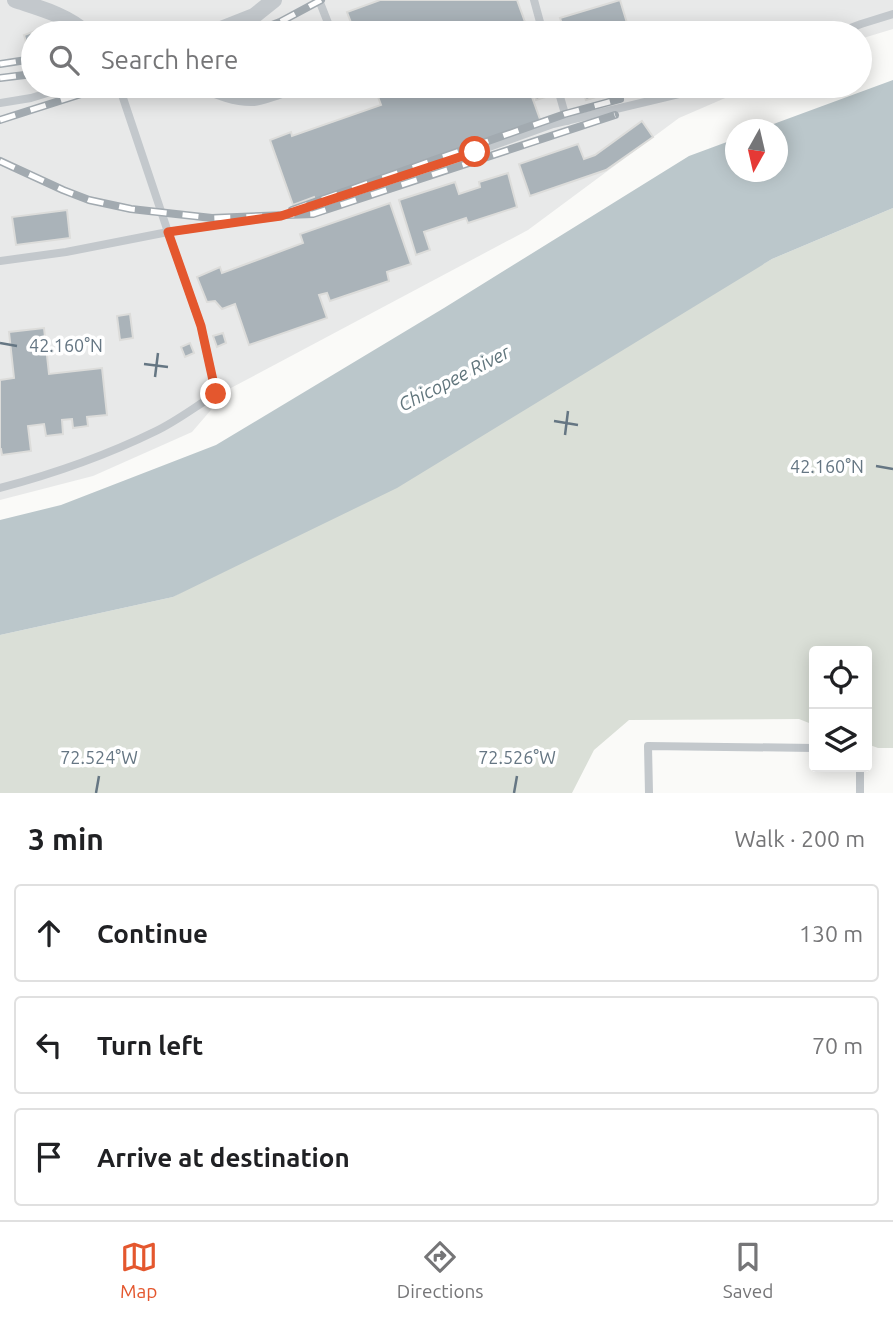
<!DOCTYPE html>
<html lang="en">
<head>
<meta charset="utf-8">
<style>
	:root { --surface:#fff; --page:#f6f6f6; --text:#202124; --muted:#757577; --line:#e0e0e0; --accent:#e4572e }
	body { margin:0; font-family:Ubuntu,sans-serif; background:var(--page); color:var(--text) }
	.controls { position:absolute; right:21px; bottom:21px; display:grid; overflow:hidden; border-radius:7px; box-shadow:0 4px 18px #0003 }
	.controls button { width:63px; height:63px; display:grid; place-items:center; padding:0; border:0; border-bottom:2px solid var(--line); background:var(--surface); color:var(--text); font:35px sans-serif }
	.compass { position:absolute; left:725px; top:119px; width:63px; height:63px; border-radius:50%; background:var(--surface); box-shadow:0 4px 18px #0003; rotate:188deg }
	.stop { position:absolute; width:21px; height:21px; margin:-16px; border:5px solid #e4572e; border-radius:50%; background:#fff }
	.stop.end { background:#e4572e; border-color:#fff; box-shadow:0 2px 7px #0008 }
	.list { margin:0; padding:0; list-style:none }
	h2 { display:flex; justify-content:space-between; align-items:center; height:91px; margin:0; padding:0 28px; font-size:30px }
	h2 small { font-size:23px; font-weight:400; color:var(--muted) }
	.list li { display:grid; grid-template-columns:46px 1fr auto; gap:21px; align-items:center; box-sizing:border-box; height:98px; margin:0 14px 14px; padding:0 14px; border:2px solid var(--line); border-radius:7px }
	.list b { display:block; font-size:26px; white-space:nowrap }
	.list em { font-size:23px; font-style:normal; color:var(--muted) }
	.icon { flex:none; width:38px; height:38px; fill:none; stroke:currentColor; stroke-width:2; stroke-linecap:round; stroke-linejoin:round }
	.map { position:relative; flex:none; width:893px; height:793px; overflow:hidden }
	.search { position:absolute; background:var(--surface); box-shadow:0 4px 18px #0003; left:21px; right:21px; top:21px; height:77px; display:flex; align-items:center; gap:18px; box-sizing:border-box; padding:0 24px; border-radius:38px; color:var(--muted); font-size:26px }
	.sheet { height:427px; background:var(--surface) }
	nav { display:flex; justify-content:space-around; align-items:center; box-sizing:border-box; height:98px; border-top:2px solid var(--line); background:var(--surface); font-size:19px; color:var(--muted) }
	nav a { display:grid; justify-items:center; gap:4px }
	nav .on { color:var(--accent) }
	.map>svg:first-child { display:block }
	.built { fill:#e8e9e9 }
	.green { fill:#dadfd7 }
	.water { fill:#bbc7cb }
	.building { fill:#aab3b9; stroke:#dcdcda; stroke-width:2 }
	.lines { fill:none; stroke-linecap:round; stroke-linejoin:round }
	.lane { stroke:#c3c8cc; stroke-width:8 }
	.street { stroke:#c3c8cc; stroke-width:16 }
	.rail-casing { stroke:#a2aab0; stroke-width:8 }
	.rail { stroke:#fff; stroke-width:5; stroke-dasharray:16; stroke-linecap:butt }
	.route { stroke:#e4572e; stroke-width:9 }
	.ticks { fill:none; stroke:#657683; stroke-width:2.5 }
	.labels { text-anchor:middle; stroke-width:7; stroke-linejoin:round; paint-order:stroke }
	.water-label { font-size:19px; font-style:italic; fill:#60757c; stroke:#fff }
	.ticks-label { font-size:18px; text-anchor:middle; fill:#657683; stroke:#fff; stroke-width:7; stroke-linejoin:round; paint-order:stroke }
</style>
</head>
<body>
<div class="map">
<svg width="893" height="793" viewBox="0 0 893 793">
	<rect width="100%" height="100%" fill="#fafaf8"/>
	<!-- built -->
	<path class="built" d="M0,0H893V29L860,39V33H33V86H753L679,118L528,230L229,389L192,432L93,476L0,500Z"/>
	<!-- green -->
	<path class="green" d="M893,208V748H878L867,744V651H814V725L799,719L629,720L594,750L572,793H0V635L173,597L772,259Z"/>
	<!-- water -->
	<path class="water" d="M893,80V208L772,259L397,488L173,597L0,635V520L61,505L216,445L444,308L689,156L735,139L736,172H778V130L760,129Z"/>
	<!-- building -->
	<g class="building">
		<path d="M380,0H517L529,33H355L347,12Z"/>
		<path d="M620,0L630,33H565L560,18Z"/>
		<path d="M38,30L39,33H33V43L27,45L24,35Z"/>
		<path d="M374,86H528L541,122L315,201L314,197L293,205L270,140L291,132L292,136L381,105Z"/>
		<path d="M535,86H552L555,94L536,100L534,92L536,91Z"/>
		<path d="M581,86H632L586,100Z"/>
		<path d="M642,121L653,137L606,170L530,196L519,164L578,144L584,159L595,155Z"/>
		<path d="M508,173L517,207L468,223L466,218L424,232L430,250L416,255L399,200L455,182L459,194L480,187L479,182Z"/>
		<path d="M390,203L411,264L387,272L389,281L330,301L327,293L319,295L327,318L249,345L235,304L222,309L215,301L207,302L197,277L220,267L222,273L303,243L300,234Z"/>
		<path d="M67,210L70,238L16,245L12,217Z"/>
		<path d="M130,314L133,338L120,340L117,316Z"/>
		<path d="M44,328L49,374L102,368L107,415L87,417L88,426L73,428L72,419L62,420L63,434L46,436L44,424L28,426L31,451L2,455L1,449H0V380L14,378L9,332Z"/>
		<path d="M223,333L226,343L217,347L213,336Z"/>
		<path d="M190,343L194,353L185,357L181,347Z"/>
	</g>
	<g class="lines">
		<!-- lane -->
		<g class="lane">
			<path d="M319,0L332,33"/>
			<path d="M534,0L543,33"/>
			<path d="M837,33L861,24L893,14"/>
			<path d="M195,86C214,94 234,103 254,102C270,100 288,91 303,86"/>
			<path d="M557,86L567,121"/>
			<path d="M0,103L31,98L70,86"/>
			<path d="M0,261L66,252L168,232L281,216L475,152L553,124L683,93L701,86"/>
			<path d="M0,488C53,474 107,455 156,431C177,421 196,406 216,394L201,326L168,232L119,86"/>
			<path d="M860,767V793"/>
			<path d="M649,793L648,746L814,748"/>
		</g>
		<!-- street -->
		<g class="street">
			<path d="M15,0C39,8 67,15 86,33"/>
			<path d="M211,33L254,16L274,0"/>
		</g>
		<!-- rail casing -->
		<g class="rail-casing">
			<g id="rail">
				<path d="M251,33L280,22L321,0"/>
				<path d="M0,64L33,59"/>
				<path d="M0,78L33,74"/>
				<path d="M96,93L123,86"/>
				<path d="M0,120L106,86"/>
				<path d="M0,161L63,190L89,200L131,209L212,218L313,214L615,115"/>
				<path d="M292,210L565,114L620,99"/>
			</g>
		</g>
		<!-- rail -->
		<use href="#rail" class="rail"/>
	</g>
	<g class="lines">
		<!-- route -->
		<path class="route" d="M216,394L201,326L168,232L281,216L475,152"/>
	</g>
	<!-- ticks -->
	<path class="ticks" d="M0,343L17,346M144,364L168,367M155,377L158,353M554,421L578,425M565,435L568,411M876,466L893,469M96,793L99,776M514,793L517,776"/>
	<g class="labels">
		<!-- water labels -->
		<g class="water-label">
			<text transform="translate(454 378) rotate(-27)" y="7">Chicopee River</text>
		</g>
	</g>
	<g class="ticks-label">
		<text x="66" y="352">42.160°N</text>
		<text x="827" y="473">42.160°N</text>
		<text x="99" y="764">72.524°W</text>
		<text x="517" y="764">72.526°W</text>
	</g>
</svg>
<div class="controls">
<button><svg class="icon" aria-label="locate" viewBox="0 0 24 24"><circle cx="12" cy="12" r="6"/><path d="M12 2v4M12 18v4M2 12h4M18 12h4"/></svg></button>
<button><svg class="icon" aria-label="layers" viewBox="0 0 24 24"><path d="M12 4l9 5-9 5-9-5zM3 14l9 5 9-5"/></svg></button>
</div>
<svg class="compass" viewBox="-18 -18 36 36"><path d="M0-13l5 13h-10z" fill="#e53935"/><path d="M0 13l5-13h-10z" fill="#757577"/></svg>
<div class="stop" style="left:475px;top:152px"></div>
<div class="stop end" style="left:216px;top:394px"></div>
<div class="search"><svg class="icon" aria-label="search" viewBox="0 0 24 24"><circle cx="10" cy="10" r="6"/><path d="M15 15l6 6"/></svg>Search here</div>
</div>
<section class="sheet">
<h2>3 min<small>Walk · 200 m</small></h2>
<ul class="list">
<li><svg class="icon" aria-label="ahead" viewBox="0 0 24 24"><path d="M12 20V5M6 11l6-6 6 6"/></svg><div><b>Continue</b></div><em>130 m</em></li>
<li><svg class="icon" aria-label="left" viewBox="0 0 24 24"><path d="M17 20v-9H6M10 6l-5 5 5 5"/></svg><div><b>Turn left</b></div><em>70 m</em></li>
<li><svg class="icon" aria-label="arrive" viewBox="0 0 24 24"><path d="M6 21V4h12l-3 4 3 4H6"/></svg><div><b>Arrive at destination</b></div></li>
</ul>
</section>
<nav>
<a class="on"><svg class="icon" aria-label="map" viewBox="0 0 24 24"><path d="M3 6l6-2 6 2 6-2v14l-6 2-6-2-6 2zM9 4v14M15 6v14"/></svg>Map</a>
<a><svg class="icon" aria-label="directions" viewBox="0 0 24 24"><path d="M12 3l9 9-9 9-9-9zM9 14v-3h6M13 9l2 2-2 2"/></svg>Directions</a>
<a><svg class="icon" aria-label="saved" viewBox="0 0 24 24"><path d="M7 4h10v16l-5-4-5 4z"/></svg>Saved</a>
</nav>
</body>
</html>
